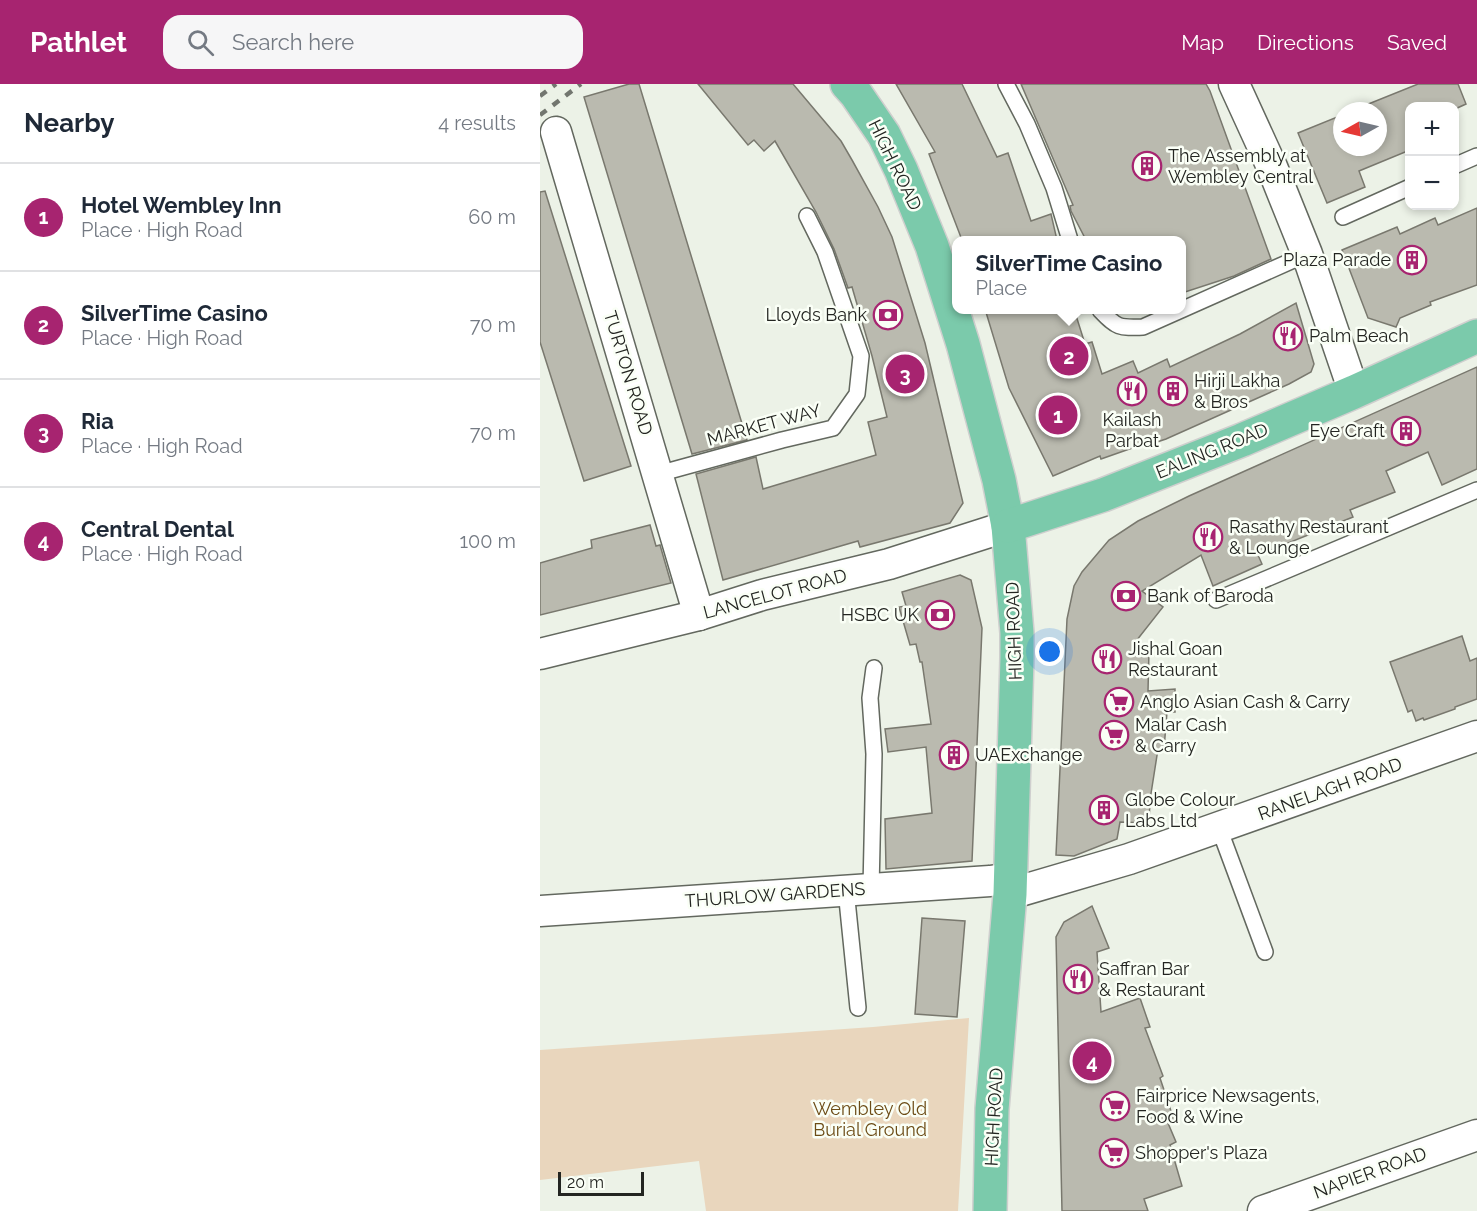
<!DOCTYPE html>
<html lang="en">
<head>
<meta charset="utf-8">
<style>
	:root { --surface:#fff; --page:#f6f6f7; --text:#1f2937; --muted:#747a83; --line:#e0e1e3; --accent:#a72470 }
	body { margin:0; font-family:Raleway,sans-serif; background:var(--page); color:var(--text) }
	.controls { position:absolute; right:18px; top:18px; display:grid; overflow:hidden; border-radius:12px; box-shadow:0 3px 9px #0003 }
	.controls button { width:54px; height:54px; display:grid; place-items:center; padding:0; border:0; border-bottom:2px solid var(--line); background:var(--surface); color:var(--text); font:30px sans-serif }
	.compass { position:absolute; left:793px; top:18px; width:54px; height:54px; border-radius:50%; background:var(--surface); box-shadow:0 3px 9px #0003; rotate:262deg }
	.scale { position:absolute; left:18px; bottom:15px; width:86px; box-sizing:border-box; padding-left:6px; border:3px solid #232521; border-top:0; font-size:16px; line-height:21px; white-space:nowrap; color:#232521; -webkit-text-stroke:4px #fafff6; paint-order:stroke }
	.you { position:absolute; left:510px; top:568px; width:21px; height:21px; margin:-15px; border:4px solid #fff; border-radius:50%; background:#1a73e8; box-shadow:0 0 0 9px #1a73e833 }
	.badge { display:grid; place-items:center; width:39px; height:39px; border-radius:50%; background:var(--accent); color:#fff; font-size:20px; font-weight:700 }
	.pin { position:absolute; translate:-50% -50%; border:3px solid #fff; box-shadow:0 2px 6px #0006 }
	.popup { position:absolute; left:412px; top:152px; width:234px; height:78px; box-sizing:border-box; display:grid; place-content:center; border-radius:12px; background:var(--surface); filter:drop-shadow(0 2px 4px #0005); font-size:20px; white-space:nowrap; color:var(--muted) }
	.popup b { font-size:22px; color:var(--text) }
	.popup::after { content:''; position:absolute; left:50%; top:100%; margin-left:-12px; border:12px solid transparent; border-top-color:var(--surface) }
	.list { margin:0; padding:0; list-style:none }
	h2 { display:flex; justify-content:space-between; align-items:center; height:78px; margin:0; padding:0 24px; font-size:26px }
	h2 small { font-size:20px; font-weight:400; color:var(--muted) }
	.list li { display:grid; grid-template-columns:39px 1fr auto; gap:18px; align-items:center; box-sizing:border-box; height:108px; padding:0 24px; border-top:2px solid var(--line) }
	.list b { display:block; font-size:22px; white-space:nowrap }
	.list p { margin:0; font-size:20px; white-space:nowrap; color:var(--muted) }
	.list em { font-size:20px; font-style:normal; color:var(--muted) }
	.icon { flex:none; width:33px; height:33px; fill:none; stroke:currentColor; stroke-width:2; stroke-linecap:round; stroke-linejoin:round }
	.map { position:relative; flex:none; width:937px; height:1127px; overflow:hidden }
	header { display:flex; align-items:center; gap:36px; box-sizing:border-box; height:84px; padding:0 30px; background:var(--accent); color:#fff }
	header strong { font-size:28px }
	nav { display:flex; gap:33px; margin-inline-start:auto; font-size:21px }
	.search { width:420px; height:54px; background:var(--page); display:flex; align-items:center; gap:15px; box-sizing:border-box; padding:0 21px; border-radius:18px; color:var(--muted); font-size:22px }
	main { display:flex }
	aside { flex:1; background:var(--surface) }
	.map>svg:first-child { display:block }
	.green { fill:#e9d6bd }
	.building { fill:#babaaf; stroke:#79786e; stroke-width:1.5 }
	.lines { fill:none; stroke-linecap:round; stroke-linejoin:round }
	.lane-casing { stroke:#63685f; stroke-width:18 }
	.street-casing { stroke:#63685f; stroke-width:33 }
	.primary-casing { stroke:#cfcfce; stroke-width:36 }
	.lane { stroke:#fff; stroke-width:15 }
	.street { stroke:#fff; stroke-width:30 }
	.primary { stroke:#7bcaab; stroke-width:33 }
	.rail { stroke:#72766f; stroke-width:4.5; stroke-dasharray:8 8; stroke-linecap:butt }
	.labels { text-anchor:middle; stroke-width:5; stroke-linejoin:round; paint-order:stroke }
	.poi-label { font-size:18px; fill:#232521; stroke:#fafff6; text-anchor:start }
	.street-label { font-size:18px; fill:#232521; stroke:#fafff6 }
	.park-label { font-size:18px; fill:#6d4c16; stroke:#fafff6 }
</style>
</head>
<body>
<header>
<strong>Pathlet</strong>
<div class="search"><svg class="icon" aria-label="search" viewBox="0 0 24 24"><circle cx="10" cy="10" r="6"/><path d="M15 15l6 6"/></svg>Search here</div>
<nav><a>Map</a><a>Directions</a><a>Saved</a></nav>
</header>
<main>
<aside>
<h2>Nearby<small>4 results</small></h2>
<ul class="list">
<li><span class="badge">1</span><div><b>Hotel Wembley Inn</b><p>Place · High Road</p></div><em>60 m</em></li>
<li><span class="badge">2</span><div><b>SilverTime Casino</b><p>Place · High Road</p></div><em>70 m</em></li>
<li><span class="badge">3</span><div><b>Ria</b><p>Place · High Road</p></div><em>70 m</em></li>
<li><span class="badge">4</span><div><b>Central Dental</b><p>Place · High Road</p></div><em>100 m</em></li>
</ul>
</aside>
<div class="map">
<svg width="937" height="1127" viewBox="0 0 937 1127">
	<rect width="100%" height="100%" fill="#ecf2e7"/>
	<!-- green -->
	<path class="green" d="M429,934L418,1127H166L159,1077L0,1096V966L333,943Z"/>
	<!-- building -->
	<g class="building">
		<path d="M89,0H99L207,356L152,370L44,13Z"/>
		<path d="M158,0H253L301,57L312,76L338,123L352,153L385,259L423,419L410,439L320,463L318,457L183,496L156,390L216,373L223,405L336,371L328,338L347,333L332,272L312,203L308,204L294,165L276,128L235,57L224,67L214,56L208,61Z"/>
		<path d="M356,0H422L457,73L468,69L491,137L511,130L517,156H422L389,70L395,68Z"/>
		<path d="M481,0H666L670,7L731,175L694,192L642,209V156H546L531,127L530,122L533,121Z"/>
		<path d="M878,0H918L926,20L915,25V22H870V66L819,87L825,103L787,119L758,49L802,31V63H838V27H811Z"/>
		<path d="M5,107L91,382L44,397L0,258V108Z"/>
		<path d="M937,124V201L890,218L891,221L860,234L856,243L828,234L802,166L857,143L860,150L895,134L898,141Z"/>
		<path d="M756,219L774,280L771,288L749,300L626,355L599,364L598,362L561,375L560,372L513,392L469,304L445,225H534L545,260L552,258L562,290L593,277L598,289L627,275L630,283L700,250Z"/>
		<path d="M937,283V385L902,401L888,368L846,387L855,408L810,426L813,433L718,471L722,480L673,502L661,471L602,507L623,523L593,561L609,567L608,607L635,605V628H627L624,665H618L610,716L609,739L580,738L577,755L534,772L516,771L527,535L534,502L542,488L569,456L598,437L649,412Z"/>
		<path d="M110,441L116,462L120,461L131,499L0,531V479L52,464L51,456Z"/>
		<path d="M420,491L431,496L442,544L432,777L346,785L345,735L392,729L386,663L348,668L345,645L391,640L382,578H380L376,560L370,561L359,523L366,522L362,508Z"/>
		<path d="M922,552L930,577L937,574V615L915,623V625L884,636L883,634L876,637L872,626L868,628L850,578Z"/>
		<path d="M552,822L569,864L557,868L561,928L600,914L610,943L605,944L623,992L620,994L634,1036L628,1039L636,1058L630,1061L642,1102L604,1115L608,1127H522L516,853L524,838Z"/>
		<path d="M382,834L425,837L417,933L375,930Z"/>
	</g>
	<g class="lines">
		<!-- lane casing -->
		<g class="lane-casing">
			<g id="lane">
				<path d="M466,0L487,40L514,104L530,156"/>
				<path d="M914,82L937,72"/>
				<path d="M803,133L870,103"/>
				<path d="M560,226C577,244 579,244 603,243L767,170"/>
				<path d="M118,390L242,356L293,344L317,310L321,272L285,168L267,132"/>
				<path d="M676,516L937,406"/>
				<path d="M679,744L725,868"/>
				<path d="M331,805L334,670L330,614L334,584"/>
				<path d="M306,806L318,924"/>
			</g>
		</g>
		<!-- street casing -->
		<g class="street-casing">
			<g id="street">
				<path d="M694,0L732,83L767,170L814,308"/>
				<path d="M16,48L159,531"/>
				<path d="M0,570L159,531L222,511L349,480L468,442"/>
				<path d="M470,810L589,775L937,652"/>
				<path d="M0,827L450,797L471,794"/>
				<path d="M723,1127L937,1051"/>
			</g>
		</g>
		<!-- primary casing -->
		<g class="primary-casing">
			<g id="primary">
				<path d="M307,0L316,10L344,51L361,86L392,162L423,260L459,396L468,442L477,549V574L470,810L452,1025L450,1127"/>
				<path d="M468,442L563,411L702,356L814,308L937,252"/>
			</g>
		</g>
		<!-- lane -->
		<use href="#lane" class="lane"/>
		<!-- street -->
		<use href="#street" class="street"/>
		<!-- primary -->
		<use href="#primary" class="primary"/>
		<!-- rail -->
		<g class="rail">
			<path d="M0,12L16,0"/>
			<path d="M0,31L41,0"/>
		</g>
	</g>
	<!-- icons -->
	<defs>
		<g id="building-ring" transform="scale(1.5)"><circle r="9.5" fill="#fafff6" stroke="#a72470" stroke-width="1.5"/><path d="M-4-6H4V6H1V3H-1V6H-4ZM-2.5-4.3h1.7v1.8h-1.7ZM.8-4.3h1.7v1.8H.8ZM-2.5-1h1.7V.8h-1.7ZM.8-1h1.7V.8H.8Z" fill="#a72470"/></g>
		<g id="bank-ring" transform="scale(1.5)"><circle r="9.5" fill="#fafff6" stroke="#a72470" stroke-width="1.5"/><path d="M-6-4H6V4H-6ZM0-2.3a2.3 2.3 0 1 0 0 4.6a2.3 2.3 0 1 0 0-4.6Z" fill="#a72470"/></g>
		<g id="restaurant-ring" transform="scale(1.5)"><circle r="9.5" fill="#fafff6" stroke="#a72470" stroke-width="1.5"/><path d="M-5-6h1v4h1v-4h1v4h1v-4h1v5L-1.5 .5V6h-2V.5L-5-1ZM5-6V6H3V1.5H1.5Q1.5-4 5-6Z" fill="#a72470"/></g>
		<g id="supermarket-ring" transform="scale(1.5)"><circle r="9.5" fill="#fafff6" stroke="#a72470" stroke-width="1.5"/><path d="M-6-5.5h2.5l.6 2H6L4.5 2H-2.5L-4.4-4H-6ZM-1.5 3.2a1.3 1.3 0 1 0 .1 0ZM3 3.2a1.3 1.3 0 1 0 .1 0Z" fill="#a72470"/></g>
	</defs>
	<g fill-rule="evenodd">
		<use href="#building-ring" x="607" y="82"/>
		<use href="#building-ring" x="872" y="176"/>
		<use href="#bank-ring" x="348" y="231"/>
		<use href="#restaurant-ring" x="748" y="252"/>
		<use href="#restaurant-ring" x="592" y="307"/>
		<use href="#building-ring" x="633" y="307"/>
		<use href="#building-ring" x="866" y="347"/>
		<use href="#restaurant-ring" x="668" y="453"/>
		<use href="#bank-ring" x="586" y="512"/>
		<use href="#bank-ring" x="400" y="531"/>
		<use href="#restaurant-ring" x="567" y="575"/>
		<use href="#supermarket-ring" x="579" y="618"/>
		<use href="#supermarket-ring" x="574" y="651"/>
		<use href="#building-ring" x="414" y="671"/>
		<use href="#building-ring" x="564" y="726"/>
		<use href="#restaurant-ring" x="538" y="895"/>
		<use href="#supermarket-ring" x="575" y="1022"/>
		<use href="#supermarket-ring" x="574" y="1069"/>
	</g>
	<g class="labels">
		<!-- poi labels -->
		<g class="poi-label">
			<text x="628" y="78">The Assembly at<tspan x="628" dy="21">Wembley Central</tspan></text>
			<text x="851" y="182" text-anchor="end">Plaza Parade</text>
			<text x="327" y="237" text-anchor="end">Lloyds Bank</text>
			<text x="769" y="258">Palm Beach</text>
			<text x="654" y="303">Hirji Lakha<tspan x="654" dy="21">&amp; Bros</tspan></text>
			<text x="592" y="342" text-anchor="middle">Kailash<tspan x="592" dy="21">Parbat</tspan></text>
			<text x="845" y="353" text-anchor="end">Eye Craft</text>
			<text x="689" y="449">Rasathy Restaurant<tspan x="689" dy="21">&amp; Lounge</tspan></text>
			<text x="607" y="518">Bank of Baroda</text>
			<text x="379" y="537" text-anchor="end">HSBC UK</text>
			<text x="588" y="571">Jishal Goan<tspan x="588" dy="21">Restaurant</tspan></text>
			<text x="600" y="624">Anglo Asian Cash &amp; Carry</text>
			<text x="595" y="647">Malar Cash<tspan x="595" dy="21">&amp; Carry</tspan></text>
			<text x="435" y="677">UAExchange</text>
			<text x="585" y="722">Globe Colour<tspan x="585" dy="21">Labs Ltd</tspan></text>
			<text x="559" y="891">Saffran Bar<tspan x="559" dy="21">&amp; Restaurant</tspan></text>
			<text x="596" y="1018">Fairprice Newsagents,<tspan x="596" dy="21">Food &amp; Wine</tspan></text>
			<text x="595" y="1075">Shopper's Plaza</text>
		</g>
		<!-- street labels -->
		<g class="street-label">
			<text transform="translate(355 81) rotate(64)" y="6">HIGH ROAD</text>
			<text transform="translate(88 289) rotate(73)" y="6">TURTON ROAD</text>
			<text transform="translate(224 341) rotate(-15)" y="6">MARKET WAY</text>
			<text transform="translate(672 367) rotate(-22)" y="6">EALING ROAD</text>
			<text transform="translate(235 510) rotate(-15)" y="6">LANCELOT ROAD</text>
			<text transform="translate(474 547) rotate(-92)" y="6">HIGH ROAD</text>
			<text transform="translate(790 705) rotate(-20)" y="6">RANELAGH ROAD</text>
			<text transform="translate(235 811) rotate(-4)" y="6">THURLOW GARDENS</text>
			<text transform="translate(454 1033) rotate(-87)" y="6">HIGH ROAD</text>
			<text transform="translate(830 1089) rotate(-20)" y="6">NAPIER ROAD</text>
		</g>
		<!-- park labels -->
		<g class="park-label">
			<text x="330" y="1031">Wembley Old<tspan x="330" dy="21">Burial Ground</tspan></text>
		</g>
	</g>
</svg>
<div class="controls">
<button>+</button>
<button>−</button>
</div>
<svg class="compass" viewBox="-18 -18 36 36"><path d="M0-13l5 13h-10z" fill="#e53935"/><path d="M0 13l5-13h-10z" fill="#747a83"/></svg>
<div class="scale">20 m</div>
<div class="you"></div>
<div class="pin badge" style="left:518px;top:331px">1</div>
<div class="pin badge" style="left:529px;top:272px">2</div>
<div class="popup"><b>SilverTime Casino</b>Place</div>
<div class="pin badge" style="left:365px;top:290px">3</div>
<div class="pin badge" style="left:552px;top:977px">4</div>
</div>
</main>
</body>
</html>
